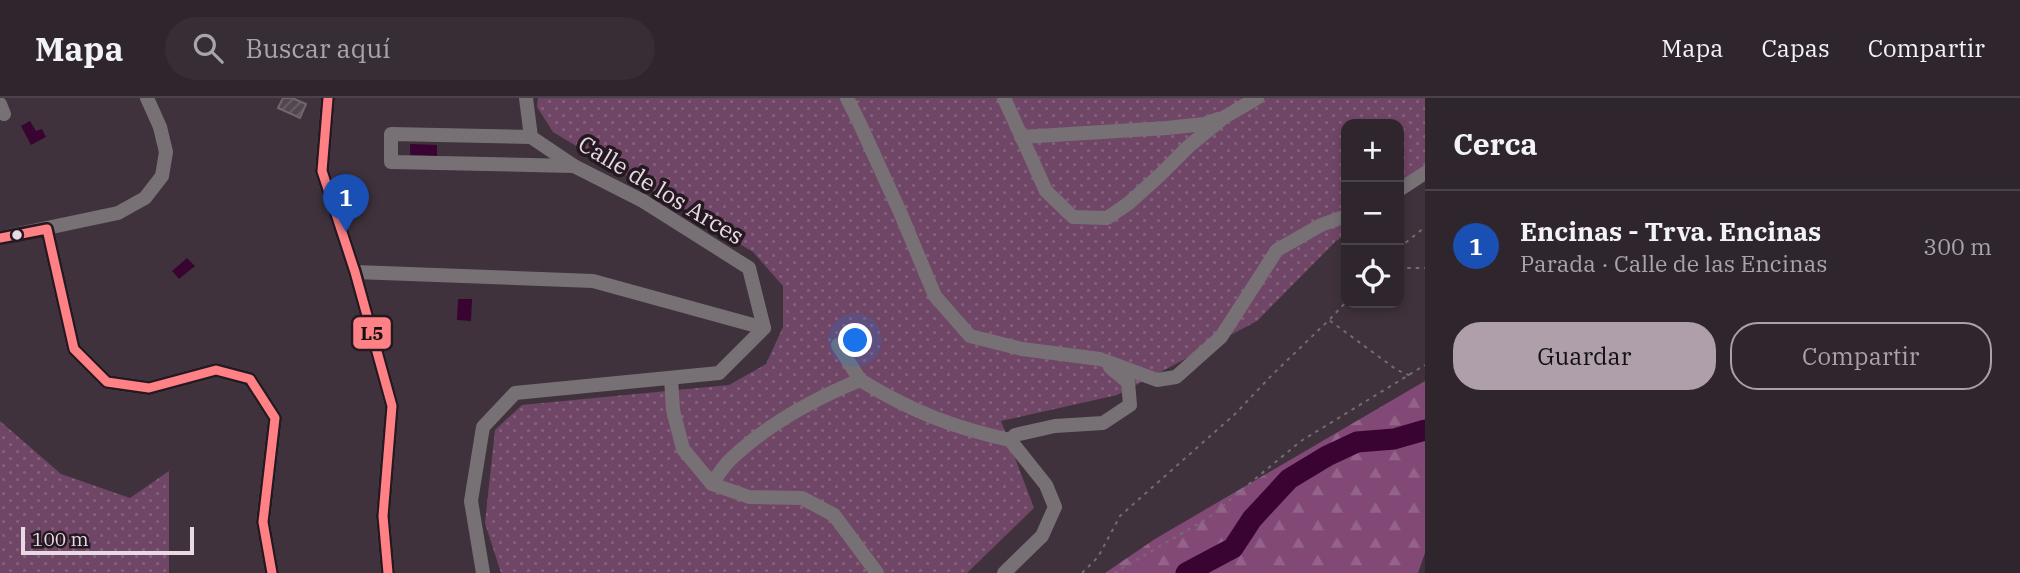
<!DOCTYPE html>
<html lang="es">
<head>
<meta charset="utf-8">
<style>
	:root { --surface:#2f262d; --page:#372e35; --text:#f1f3f6; --muted:#a7a5aa; --line:#4a4349; --accent:#ae9faa }
	body { margin:0; font-family:"IBM Plex Serif",serif; background:var(--page); color:var(--text) }
	.controls { position:absolute; right:21px; top:21px; display:grid; overflow:hidden; border-radius:14px; box-shadow:0 4px 10px #0003 }
	.controls button { width:63px; height:63px; display:grid; place-items:center; padding:0; border:0; border-bottom:2px solid var(--line); background:var(--surface); color:var(--text); font:35px sans-serif }
	.scale { position:absolute; left:21px; bottom:18px; width:173px; box-sizing:border-box; padding-left:7px; border:4px solid #e9d9e5; border-top:0; font-size:19px; line-height:24px; white-space:nowrap; color:#e9d9e5; -webkit-text-stroke:5px #241921; paint-order:stroke }
	.you { position:absolute; left:856px; top:243px; width:24px; height:24px; margin:-18px; border:5px solid #fff; border-radius:50%; background:#1a73e8; box-shadow:0 0 0 10px #1a73e833 }
	.badge { display:grid; place-items:center; width:46px; height:46px; border-radius:50%; background:var(--accent); color:#fff; font-size:23px; font-weight:700 }
	.pin { position:absolute; translate:-50% -58px; filter:drop-shadow(0 2px 4px #0008) }
	.pin::after { content:''; position:absolute; top:37px; width:24px; height:21px; background:inherit; clip-path:polygon(0 0,100% 0,50% 100%) }
	.list { margin:0; padding:0; list-style:none }
	h2 { display:flex; justify-content:space-between; align-items:center; height:91px; margin:0; padding:0 28px; font-size:30px }
	h2 small { font-size:23px; font-weight:400; color:var(--muted) }
	.list li { display:grid; grid-template-columns:46px 1fr auto; gap:21px; align-items:center; box-sizing:border-box; height:112px; padding:0 28px; border-top:2px solid var(--line) }
	.list b { display:block; font-size:26px; white-space:nowrap }
	.list p { margin:0; font-size:23px; white-space:nowrap; color:var(--muted) }
	.list em { font-size:23px; font-style:normal; color:var(--muted) }
	.actions { display:flex; gap:14px; padding:21px 28px }
	.actions a { flex:1; padding:16px 0; border:2px solid var(--accent); border-radius:28px; text-align:center; font-size:24px; color:var(--accent) }
	.actions .main { background:var(--accent); color:#111 }
	.icon { flex:none; width:38px; height:38px; fill:none; stroke:currentColor; stroke-width:2; stroke-linecap:round; stroke-linejoin:round }
	.map { position:relative; flex:none; width:1425px; height:475px; overflow:hidden }
	header { display:flex; align-items:center; gap:42px; box-sizing:border-box; height:98px; padding:0 35px; background:var(--surface); border-bottom:2px solid var(--line) }
	header strong { font-size:33px }
	nav { display:flex; gap:38px; margin-inline-start:auto; font-size:24px }
	.search { width:490px; height:63px; background:var(--page); display:flex; align-items:center; gap:18px; box-sizing:border-box; padding:0 24px; border-radius:38px; color:var(--muted); font-size:26px }
	main { display:flex }
	aside { flex:1; background:var(--surface) }
	.map>svg:first-child { display:block }
	.grass { fill:url(#grass-dots) }
	.forest { fill:url(#forest-firs) }
	.water { fill:#390431 }
	.lines { fill:none; stroke-linecap:round; stroke-linejoin:round }
	.river { stroke:#390431; stroke-width:21 }
	.building { fill:url(#building-hatch); stroke:#71666e; stroke-width:2 }
	.path { stroke:#746c72; stroke-width:2; stroke-dasharray:3.5 5; stroke-linecap:butt }
	.street { stroke:#777175; stroke-width:14 }
	.bus-1-casing { stroke:#241921; stroke-width:14 }
	.bus-1 { stroke:#ff8085; stroke-width:9 }
	.bus-dot { fill:#e9d9e5; stroke:#241921; stroke-width:2.5 }
	.labels { text-anchor:middle; stroke-width:7; stroke-linejoin:round; paint-order:stroke }
	.street-label { font-size:23px; fill:#e9d9e5; stroke:#241921 }
	.line-badge { stroke:#241921; stroke-width:2.5 }
	.pale-badge-label { font-size:19px; text-anchor:middle; font-weight:bold; fill:#111 }
</style>
</head>
<body>
<header>
<strong>Mapa</strong>
<div class="search"><svg class="icon" aria-label="search" viewBox="0 0 24 24"><circle cx="10" cy="10" r="6"/><path d="M15 15l6 6"/></svg>Buscar aquí</div>
<nav><a>Mapa</a><a>Capas</a><a>Compartir</a></nav>
</header>
<main>
<div class="map">
<svg width="1425" height="475" viewBox="0 0 1425 475">
	<defs>
		<pattern id="grass-dots" width="8" height="8" patternUnits="userSpaceOnUse" patternTransform="scale(1.75)"><rect width="8" height="8" fill="#704666"/><path d="M2 2h.1M6 6h.1" fill="none" stroke="#84607c" stroke-width="1.8" stroke-linecap="round"/></pattern>
		<pattern id="forest-firs" width="22" height="20" patternUnits="userSpaceOnUse" patternTransform="scale(1.75)"><rect width="22" height="20" fill="#824976"/><path d="M5 1l3.5 6h-7zM16 11l3.5 6h-7z" fill="#946389"/></pattern>
		<pattern id="building-hatch" width="6" height="6" patternUnits="userSpaceOnUse" patternTransform="scale(1.75)"><rect width="6" height="6" fill="#52464f"/><path d="M-1 1l2-2M0 6l6-6M5 7l2-2" fill="none" stroke="#6b6068"/></pattern>
	</defs>
	<rect width="100%" height="100%" fill="#3f323c"/>
	<!-- grass -->
	<g class="grass">
		<path d="M538,0H1425V79L1399,98V26H1346V136L1336,143L1257,223L1117,297L1001,323L1034,410L967,475H501L485,425L495,332L522,307L729,287L766,266L783,229V188L753,154L553,34L537,9Z"/>
		<path d="M0,323L61,376L130,400L169,373V475H0Z"/>
	</g>
	<!-- forest -->
	<path class="forest" d="M1425,283V455L1418,475H1105L1155,441Z"/>
	<!-- water -->
	<g class="water">
		<path d="M30,23L36,33L42,31L46,39L31,47L21,28Z"/>
		<path d="M410,46L437,47V58L410,57Z"/>
		<path d="M187,160L195,168L179,181L172,173Z"/>
		<path d="M458,201H472L471,223L457,222Z"/>
	</g>
	<g class="lines">
		<!-- river -->
		<path class="river" d="M1186,475L1233,450L1252,421L1289,381L1327,358L1357,344L1394,341L1425,332"/>
	</g>
	<!-- building -->
	<path class="building" d="M283,0H292L306,6L300,20L278,10Z"/>
	<g class="lines">
		<!-- path -->
		<g class="path">
			<path d="M1399,150L1425,129"/>
			<path d="M1399,172L1407,170H1425"/>
			<path d="M1330,221L1346,204"/>
			<path d="M1082,475L1098,459L1120,418L1235,316L1272,277L1329,222L1397,272L1411,278"/>
			<path d="M1114,475L1208,420L1301,343L1425,267"/>
		</g>
		<!-- street -->
		<g class="street">
			<path d="M328,0L322,73L355,174L392,308L383,418L388,475"/>
			<path d="M847,0L859,24L900,114L935,198L970,238L1022,251L1100,261L1157,282L1176,279L1221,239L1277,152L1321,127L1346,118"/>
			<path d="M1004,0L1046,93L1073,119L1107,120L1129,105L1160,77L1189,48L1223,20L1257,0"/>
			<path d="M0,6L4,16"/>
			<path d="M531,39L391,36V64L574,68"/>
			<path d="M1021,39L1167,30L1204,26L1218,21"/>
			<path d="M1399,92L1425,75"/>
			<path d="M47,131L74,251L107,284L149,290L216,272L250,281L275,320L263,424L272,475"/>
			<path d="M0,140L118,115L145,100L162,78L166,54L160,29L147,0"/>
			<path d="M355,174L593,183L764,230"/>
			<path d="M838,247L860,282"/>
			<path d="M671,280L673,312L683,351L712,386L749,399L802,400L834,417L877,475"/>
			<path d="M712,386C718,377 724,367 732,360C769,325 814,301 860,282C911,313 951,329 1010,342"/>
			<path d="M483,475L471,403L483,329L515,295L719,275L764,230L749,170L643,103L574,68L531,39L526,0"/>
			<path d="M1004,475L1042,438L1055,409L1046,387L1010,342L1015,337L1055,328L1103,325L1130,307L1128,284L1110,269"/>
		</g>
		<!-- bus-1 casing -->
		<g class="bus-1-casing">
			<g id="bus-1">
				<path d="M328,0L322,73L355,174L392,308L383,418L388,475"/>
				<path d="M0,140L47,131L74,251L107,284L149,290L216,272L250,281L275,320L263,424L272,475"/>
			</g>
		</g>
		<!-- bus-1 -->
		<use href="#bus-1" class="bus-1"/>
	</g>
	<!-- markers -->
	<circle class="bus-dot" cx="17" cy="137" r="6"/>
	<g class="labels">
		<!-- street labels -->
		<g class="street-label">
			<text transform="translate(661 92) rotate(31)" y="8">Calle de los Arces</text>
		</g>
	</g>
	<rect class="line-badge" x="352" y="218" width="40" height="34" rx="7" fill="#ff8085"/>
	<g class="pale-badge-label">
		<text x="372" y="242">L5</text>
	</g>
</svg>
<div class="controls">
<button>+</button>
<button>−</button>
<button><svg class="icon" aria-label="locate" viewBox="0 0 24 24"><circle cx="12" cy="12" r="6"/><path d="M12 2v4M12 18v4M2 12h4M18 12h4"/></svg></button>
</div>
<div class="scale">100 m</div>
<div class="you"></div>
<div class="pin badge" style="left:346px;top:134px;background:#1a4fb4">1</div>
</div>
<aside>
<h2>Cerca<small></small></h2>
<ul class="list">
<li><span class="badge" style="background:#1a4fb4">1</span><div><b>Encinas - Trva. Encinas</b><p>Parada · Calle de las Encinas</p></div><em>300 m</em></li>
</ul>
<div class="actions"><a class="main">Guardar</a><a>Compartir</a></div>
</aside>
</main>
</body>
</html>
